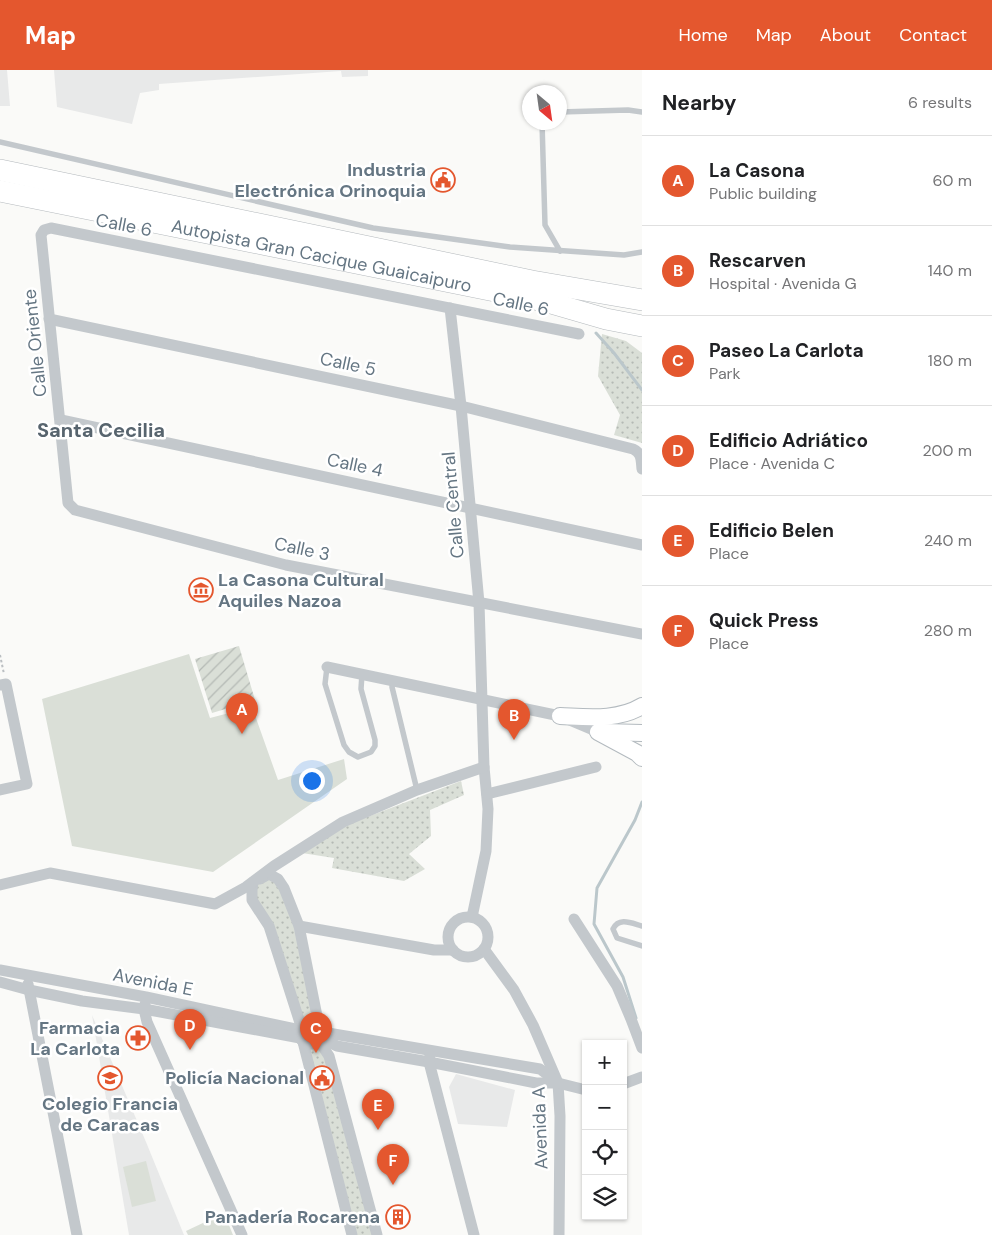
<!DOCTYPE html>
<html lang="en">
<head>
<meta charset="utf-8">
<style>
	:root { --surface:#fff; --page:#f6f6f6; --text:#202124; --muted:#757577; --line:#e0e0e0; --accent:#e4572e }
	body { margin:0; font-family:"DM Sans",sans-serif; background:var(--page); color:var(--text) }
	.controls { position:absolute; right:15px; bottom:15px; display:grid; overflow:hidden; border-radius:0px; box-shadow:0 1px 4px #0004 }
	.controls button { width:45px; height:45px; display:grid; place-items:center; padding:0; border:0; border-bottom:1px solid var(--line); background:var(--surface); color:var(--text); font:25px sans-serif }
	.compass { position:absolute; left:522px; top:15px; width:45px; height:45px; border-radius:50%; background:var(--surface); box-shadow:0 1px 4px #0004; rotate:151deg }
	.you { position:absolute; left:311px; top:710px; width:18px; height:18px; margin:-12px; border:4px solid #fff; border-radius:50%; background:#1a73e8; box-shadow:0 0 0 8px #1a73e833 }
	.badge { display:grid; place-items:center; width:32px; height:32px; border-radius:50%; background:var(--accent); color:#fff; font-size:16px; font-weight:700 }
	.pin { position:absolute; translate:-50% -41px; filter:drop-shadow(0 1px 2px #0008) }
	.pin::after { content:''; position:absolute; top:26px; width:18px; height:15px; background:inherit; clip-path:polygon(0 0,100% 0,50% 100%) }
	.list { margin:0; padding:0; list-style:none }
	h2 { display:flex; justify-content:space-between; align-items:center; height:65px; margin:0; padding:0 20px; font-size:21px }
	h2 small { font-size:16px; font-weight:400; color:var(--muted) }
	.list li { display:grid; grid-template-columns:32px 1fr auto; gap:15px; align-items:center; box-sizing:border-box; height:90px; padding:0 20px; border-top:1px solid var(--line) }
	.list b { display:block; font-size:19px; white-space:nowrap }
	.list p { margin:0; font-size:16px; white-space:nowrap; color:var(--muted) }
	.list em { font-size:16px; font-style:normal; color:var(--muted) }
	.icon { flex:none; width:28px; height:28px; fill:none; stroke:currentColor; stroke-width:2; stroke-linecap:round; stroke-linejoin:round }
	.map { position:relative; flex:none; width:642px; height:1165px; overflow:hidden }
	header { display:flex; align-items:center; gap:30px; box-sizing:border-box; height:70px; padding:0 25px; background:var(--accent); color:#fff }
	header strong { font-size:24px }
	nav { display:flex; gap:28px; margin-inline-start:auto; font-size:18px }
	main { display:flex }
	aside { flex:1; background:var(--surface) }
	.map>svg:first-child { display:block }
	.built { fill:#e8e9e9 }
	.grass { fill:#dadfd7 }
	.park { fill:url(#park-dots) }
	.garden { fill:url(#garden-furrows) }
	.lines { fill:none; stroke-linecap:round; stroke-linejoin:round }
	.stream { stroke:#bbc7cb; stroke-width:3 }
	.secondary-casing { stroke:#b3babf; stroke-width:18 }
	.motorway-casing { stroke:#b4b9bd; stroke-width:22 }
	.path { stroke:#bbbfc2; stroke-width:2; stroke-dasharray:2.5 2.5; stroke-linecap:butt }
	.service { stroke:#c3c8cc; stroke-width:5.5 }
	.minor { stroke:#c3c8cc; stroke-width:11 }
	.secondary { stroke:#fff; stroke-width:16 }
	.motorway { stroke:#fff; stroke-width:21 }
	.labels { text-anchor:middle; stroke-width:5; stroke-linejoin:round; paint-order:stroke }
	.poi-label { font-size:18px; font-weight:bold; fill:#657683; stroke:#fff; text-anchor:end }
	.street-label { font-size:18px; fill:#657683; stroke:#fff }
	.quarter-label { font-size:20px; font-weight:bold; fill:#57646e; stroke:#fff }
</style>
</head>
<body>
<header>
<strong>Map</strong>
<nav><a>Home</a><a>Map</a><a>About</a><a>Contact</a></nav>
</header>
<main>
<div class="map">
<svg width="642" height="1165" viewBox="0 0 642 1165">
	<defs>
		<pattern id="park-dots" width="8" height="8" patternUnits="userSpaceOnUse" patternTransform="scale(1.25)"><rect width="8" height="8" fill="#dadfd7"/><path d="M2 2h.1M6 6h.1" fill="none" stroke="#b4b9b4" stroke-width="1.8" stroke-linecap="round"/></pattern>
		<pattern id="garden-furrows" width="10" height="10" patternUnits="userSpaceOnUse" patternTransform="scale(1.25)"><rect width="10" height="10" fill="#dadfd7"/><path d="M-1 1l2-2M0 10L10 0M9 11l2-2" fill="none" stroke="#b4b9b4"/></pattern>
	</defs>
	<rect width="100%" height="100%" fill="#fafaf8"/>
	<!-- built -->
	<g class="built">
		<path d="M0,0H7L10,36H0Z"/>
		<path d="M54,0H368V6L342,7L341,1L159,14V20L140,23L132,54L57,37Z"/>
		<path d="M92,945L146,1072L184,1165H129Z"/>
		<path d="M456,1004L515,1020L507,1057L458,1054L449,1017Z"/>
	</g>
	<!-- grass -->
	<g class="grass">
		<path d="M189,584L210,648L252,637L278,710L344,689L347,709L213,802L72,776L42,629Z"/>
		<path d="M146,1091L156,1131L132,1137L123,1097Z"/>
		<path d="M224,1143L233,1165H188L186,1161Z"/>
	</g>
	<!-- park -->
	<g class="park">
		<path d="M602,264L626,271L642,283V373L614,365L620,345L598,306Z"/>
		<path d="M461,711L464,725L430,740L431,766L409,784L425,799L404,811L332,798L334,788L302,783L349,754Z"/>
		<path d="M269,804L282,813L377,1165H352L303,972L252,820Z"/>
	</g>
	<!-- garden -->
	<path class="garden" d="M239,576L255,630L212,643L195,589Z"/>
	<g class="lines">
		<!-- stream -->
		<g class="stream">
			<path d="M596,263L614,283L642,320"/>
			<path d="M636,948L623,907L594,854L597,818L635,750L642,732"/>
		</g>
		<!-- secondary casing -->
		<g class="secondary-casing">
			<g id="secondary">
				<path d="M560,646C587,647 617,651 642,636"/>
				<path d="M598,662L637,683L642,688"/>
				<path d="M603,662L642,663"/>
			</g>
		</g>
		<!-- motorway casing -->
		<g class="motorway-casing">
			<g id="motorway">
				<path d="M0,100L532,211L642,230"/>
				<path id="s1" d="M0,121L544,231L606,249L642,256"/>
			</g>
		</g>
		<!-- path -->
		<path class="path" d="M0,585L4,604"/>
		<!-- service -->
		<g class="service">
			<path d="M560,42L628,40L642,42"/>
			<path d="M542,52L545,155L560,181"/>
			<path d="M0,72L373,158L510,177L624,185L642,182"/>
			<path d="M327,597L325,614L344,675L349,682L358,687L371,682L375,676V670L361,619L362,604"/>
			<path d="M393,610L392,617L417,720"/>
			<path d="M642,856C631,853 619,847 613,859L617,868L642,876"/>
		</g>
		<!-- minor -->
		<g class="minor">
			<path d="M450,238L461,336L479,533L484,697L488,739L486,781L472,847"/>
			<path d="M49,249L461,336L633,379C642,383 641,390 642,399"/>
			<path d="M579,264L51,158L44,160L41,165L68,433L75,440L286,495L642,564"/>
			<path d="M61,350L642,475"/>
			<path d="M327,597L560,646L598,662"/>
			<path d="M0,615L6,614L27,714L0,720"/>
			<path d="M487,724L596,697"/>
			<path d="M260,809L269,804L278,809L284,818L299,856L319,956C326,968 315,979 303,972"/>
			<path d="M253,812L252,820V830L269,856L301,956"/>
			<path d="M0,815L50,803L215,834L246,817L274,796L343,752L417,720L484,697"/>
			<circle cx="468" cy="867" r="20"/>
			<path d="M574,849L617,916L631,949L642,978"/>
			<path d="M299,856L434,880H453"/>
			<path d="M484,879L514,920L533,955L558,1013L560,1046L559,1165"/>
			<path d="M0,900L146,927L300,960"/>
			<path d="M0,912L29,920L82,931L144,939L300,968"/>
			<path d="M28,914L77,1165"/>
			<path d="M145,934L144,939L147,952L242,1165"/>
			<path d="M319,956C306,947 293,960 303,972L352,1165"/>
			<path d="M322,962L540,999L557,1012"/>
			<path d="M321,968L337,976L429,992L536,1013H558L586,1020"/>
			<path d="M319,971L329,986L377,1165"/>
			<path d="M430,985L429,992L474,1165"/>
			<path d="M623,1014L642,1007"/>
		</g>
		<!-- secondary -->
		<use href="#secondary" class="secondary"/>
		<!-- motorway -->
		<use href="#motorway" class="motorway"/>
	</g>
	<!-- icons -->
	<defs>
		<g id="civic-ring" transform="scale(1.25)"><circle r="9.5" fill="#fff" stroke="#e4572e" stroke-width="1.5"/><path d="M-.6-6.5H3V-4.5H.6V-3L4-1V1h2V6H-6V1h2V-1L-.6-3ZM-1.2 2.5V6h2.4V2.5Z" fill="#e4572e"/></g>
		<g id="museum-ring" transform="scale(1.25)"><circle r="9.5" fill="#fff" stroke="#e4572e" stroke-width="1.5"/><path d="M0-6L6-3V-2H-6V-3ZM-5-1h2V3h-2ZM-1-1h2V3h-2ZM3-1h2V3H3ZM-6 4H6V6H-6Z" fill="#e4572e"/></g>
		<g id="pharmacy-ring" transform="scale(1.25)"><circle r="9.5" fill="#fff" stroke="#e4572e" stroke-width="1.5"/><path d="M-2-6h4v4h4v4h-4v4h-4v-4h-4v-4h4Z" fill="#e4572e"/></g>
		<g id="school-ring" transform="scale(1.25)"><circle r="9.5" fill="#fff" stroke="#e4572e" stroke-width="1.5"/><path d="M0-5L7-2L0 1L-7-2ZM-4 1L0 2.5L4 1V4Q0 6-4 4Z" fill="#e4572e"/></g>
		<g id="building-ring" transform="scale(1.25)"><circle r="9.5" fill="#fff" stroke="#e4572e" stroke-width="1.5"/><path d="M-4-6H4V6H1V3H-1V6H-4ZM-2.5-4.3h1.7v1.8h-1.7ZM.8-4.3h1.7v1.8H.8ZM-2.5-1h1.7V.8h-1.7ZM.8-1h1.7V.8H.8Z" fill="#e4572e"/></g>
	</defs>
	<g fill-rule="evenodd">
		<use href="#civic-ring" x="443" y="110"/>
		<use href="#museum-ring" x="201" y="520"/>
		<use href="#pharmacy-ring" x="138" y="968"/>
		<use href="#school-ring" x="110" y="1008"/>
		<use href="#civic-ring" x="322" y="1008"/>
		<use href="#building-ring" x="398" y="1147"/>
	</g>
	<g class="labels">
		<!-- poi labels -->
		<g class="poi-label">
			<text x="426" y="106">Industria<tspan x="426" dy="21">Electrónica Orinoquia</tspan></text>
			<text x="218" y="516" text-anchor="start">La Casona Cultural<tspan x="218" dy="21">Aquiles Nazoa</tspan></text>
			<text x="120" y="964">Farmacia<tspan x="120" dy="21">La Carlota</tspan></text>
			<text x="304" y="1014">Policía Nacional</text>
			<text x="110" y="1040" text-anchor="middle">Colegio Francia<tspan x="110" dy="21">de Caracas</tspan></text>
			<text x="380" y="1153">Panadería Rocarena</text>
		</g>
		<!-- street labels -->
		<g class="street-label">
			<text transform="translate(124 155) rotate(11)" y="6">Calle 6</text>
			<text dy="6" stroke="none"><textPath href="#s1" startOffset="328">Autopista Gran Cacique Guaicaipuro</textPath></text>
			<text transform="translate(521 234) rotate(12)" y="6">Calle 6</text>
			<text transform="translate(35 273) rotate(-96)" y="6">Calle Oriente</text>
			<text transform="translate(348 294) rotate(12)" y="6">Calle 5</text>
			<text transform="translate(355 395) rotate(12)" y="6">Calle 4</text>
			<text transform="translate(453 435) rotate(-95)" y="6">Calle Central</text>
			<text transform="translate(302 479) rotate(12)" y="6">Calle 3</text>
			<text transform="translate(153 912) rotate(11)" y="6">Avenida E</text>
			<text transform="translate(540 1058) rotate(-92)" y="6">Avenida A</text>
		</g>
		<!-- quarter labels -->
		<g class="quarter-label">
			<text x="101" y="367">Santa Cecilia</text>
		</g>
	</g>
</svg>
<div class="controls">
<button>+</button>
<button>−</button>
<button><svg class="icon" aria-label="locate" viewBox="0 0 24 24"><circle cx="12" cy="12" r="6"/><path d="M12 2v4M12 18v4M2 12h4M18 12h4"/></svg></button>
<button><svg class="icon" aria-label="layers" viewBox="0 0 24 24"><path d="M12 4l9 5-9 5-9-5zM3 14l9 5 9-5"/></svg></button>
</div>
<svg class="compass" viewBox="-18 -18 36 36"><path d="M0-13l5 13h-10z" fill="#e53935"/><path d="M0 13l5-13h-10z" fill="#757577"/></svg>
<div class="you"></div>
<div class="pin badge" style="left:242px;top:664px">A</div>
<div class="pin badge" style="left:514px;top:670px">B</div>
<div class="pin badge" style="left:316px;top:983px">C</div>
<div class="pin badge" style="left:190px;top:980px">D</div>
<div class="pin badge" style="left:378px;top:1060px">E</div>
<div class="pin badge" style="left:393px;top:1115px">F</div>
</div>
<aside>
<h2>Nearby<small>6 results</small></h2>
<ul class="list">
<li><span class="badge">A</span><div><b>La Casona</b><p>Public building</p></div><em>60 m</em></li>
<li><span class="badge">B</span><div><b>Rescarven</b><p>Hospital · Avenida G</p></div><em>140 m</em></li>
<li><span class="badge">C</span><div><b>Paseo La Carlota</b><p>Park</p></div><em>180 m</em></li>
<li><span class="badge">D</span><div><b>Edificio Adriático</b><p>Place · Avenida C</p></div><em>200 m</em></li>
<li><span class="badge">E</span><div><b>Edificio Belen</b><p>Place</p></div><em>240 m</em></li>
<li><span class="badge">F</span><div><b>Quick Press</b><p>Place</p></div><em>280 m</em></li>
</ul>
</aside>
</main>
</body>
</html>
